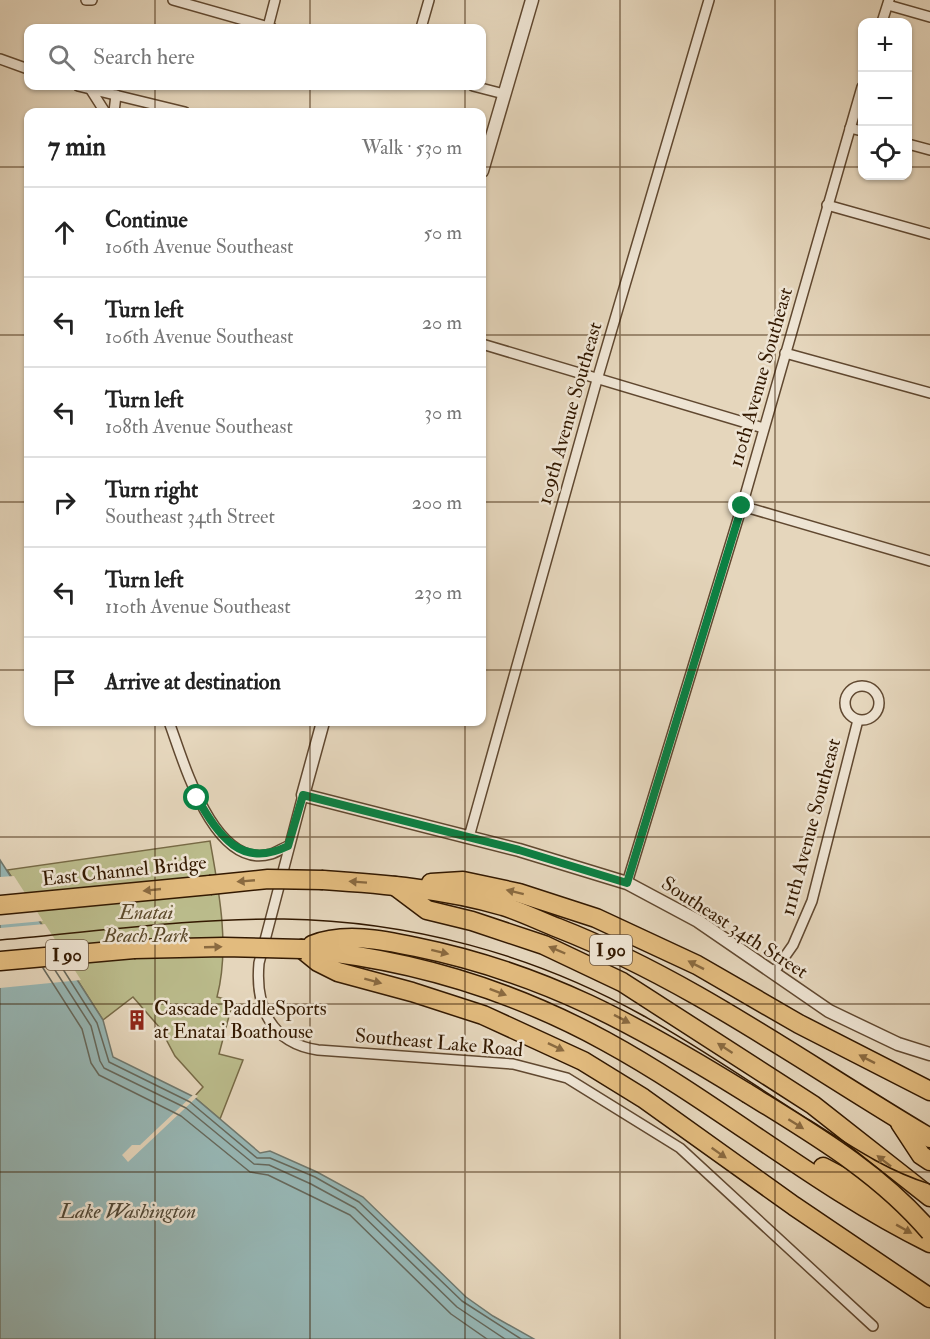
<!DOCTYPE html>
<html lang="en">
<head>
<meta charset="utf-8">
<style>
	:root { --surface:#fff; --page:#f6f6f6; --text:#222; --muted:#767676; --line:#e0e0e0 }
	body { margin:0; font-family:"IM FELL Double Pica",serif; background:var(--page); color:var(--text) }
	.controls { position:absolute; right:18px; top:18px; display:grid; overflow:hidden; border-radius:12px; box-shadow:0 2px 4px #0004 }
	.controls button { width:54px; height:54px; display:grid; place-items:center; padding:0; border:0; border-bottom:2px solid var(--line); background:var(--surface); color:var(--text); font:30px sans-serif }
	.stop { position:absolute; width:18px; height:18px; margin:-14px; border:4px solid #0b8043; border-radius:50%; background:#fff }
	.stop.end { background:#0b8043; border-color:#fff; box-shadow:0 2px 6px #0008 }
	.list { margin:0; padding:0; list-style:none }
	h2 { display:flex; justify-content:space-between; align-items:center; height:78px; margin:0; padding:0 24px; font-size:26px }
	h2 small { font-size:20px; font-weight:400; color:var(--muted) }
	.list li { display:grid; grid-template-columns:39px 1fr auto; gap:18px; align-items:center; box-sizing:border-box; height:90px; padding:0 24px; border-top:2px solid var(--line) }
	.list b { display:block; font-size:22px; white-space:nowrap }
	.list p { margin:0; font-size:20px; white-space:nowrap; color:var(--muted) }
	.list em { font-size:20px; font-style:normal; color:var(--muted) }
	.icon { flex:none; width:33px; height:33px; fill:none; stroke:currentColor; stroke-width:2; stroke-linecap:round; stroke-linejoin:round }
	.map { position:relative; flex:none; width:930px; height:1339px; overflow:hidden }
	.search { position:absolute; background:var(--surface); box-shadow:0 2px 4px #0004; left:24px; top:24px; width:462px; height:66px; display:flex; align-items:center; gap:15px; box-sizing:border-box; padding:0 21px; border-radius:12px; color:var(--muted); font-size:22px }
	.panel { position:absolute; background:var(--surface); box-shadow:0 2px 4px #0004; left:24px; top:108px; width:462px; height:618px; border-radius:12px }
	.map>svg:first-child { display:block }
	.green { fill:#bbbc8c; stroke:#776a46; stroke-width:1.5 }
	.water { fill:#97b8b7; stroke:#6f786e; stroke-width:1.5 }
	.pier { fill:#e5d6bc }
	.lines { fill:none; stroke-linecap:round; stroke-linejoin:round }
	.shore { stroke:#65685c; stroke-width:1.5 }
	.minor-casing { stroke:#604830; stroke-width:12 }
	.tertiary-casing { stroke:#604830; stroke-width:15 }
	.motorway-casing { stroke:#331901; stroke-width:21 }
	.minor { stroke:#eee4d3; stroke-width:9 }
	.tertiary { stroke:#eee4d3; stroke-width:12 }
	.motorway { stroke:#e2bb7e; stroke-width:18 }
	.tram { stroke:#331901; stroke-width:1.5 }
	.motorway-bridge-casing { stroke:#331901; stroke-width:21; stroke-linecap:butt }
	.motorway-bridge { stroke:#e2bb7e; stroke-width:18 }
	.oneway { fill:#8a6a40 }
	.route { stroke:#0b8043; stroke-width:8 }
	.grid { fill:none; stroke:#331901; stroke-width:1.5; stroke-opacity:0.55 }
	.labels { text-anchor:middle; stroke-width:5; stroke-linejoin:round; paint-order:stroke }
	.shield { fill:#eee4d3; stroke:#6b5640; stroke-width:1.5 }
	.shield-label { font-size:18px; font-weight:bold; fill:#331901 }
	.street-label { font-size:20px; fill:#331901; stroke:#eee4d3 }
	.park-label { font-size:20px; font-style:italic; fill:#5c4a2b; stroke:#eee4d3 }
	.poi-label { font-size:20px; fill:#331901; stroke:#eee4d3; text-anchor:start }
	.water-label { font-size:21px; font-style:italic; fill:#514938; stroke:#eee4d3 }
</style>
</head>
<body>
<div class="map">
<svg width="930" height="1339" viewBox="0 0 930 1339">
	<rect width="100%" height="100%" fill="#e5d6bc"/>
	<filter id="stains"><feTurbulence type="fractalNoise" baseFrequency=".00333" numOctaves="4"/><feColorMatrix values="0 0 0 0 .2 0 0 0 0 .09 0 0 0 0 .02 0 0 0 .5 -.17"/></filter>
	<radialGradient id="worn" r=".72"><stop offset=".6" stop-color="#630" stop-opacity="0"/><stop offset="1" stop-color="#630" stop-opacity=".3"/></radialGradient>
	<!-- green -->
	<path class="green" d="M210,841C219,891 230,947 217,997L233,1001L219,1054L243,1060L220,1119L194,1097L203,1087L175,1056L160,1028L133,997L103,1020L7,870Z"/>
	<!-- water -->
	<path class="water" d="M0,860L103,1020L113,1057L194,1097L260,1153L270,1151L317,1172L363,1197L466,1297L493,1316L534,1339H0Z"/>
	<!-- pier -->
	<g class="pier">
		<path d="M14,876L43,921L0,925V877Z"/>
		<path d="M45,924L81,980L0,988V928Z"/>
		<path d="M194,1094L198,1096L128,1162L122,1155L132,1145H140Z"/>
	</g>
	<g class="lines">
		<!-- shore -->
		<g class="shore">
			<path d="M61,966L97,1023L109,1062L190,1102L257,1158H270L315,1177L359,1202L462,1301L521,1339"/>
			<path d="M53,967L91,1026L100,1061L104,1068L186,1108L254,1164L269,1165L311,1184L355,1208L457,1307L505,1339"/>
			<path d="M43,968L82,1029L91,1063L99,1075L181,1116L250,1172L268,1175L350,1215L451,1314L487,1339"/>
		</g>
		<!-- minor casing -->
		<g class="minor-casing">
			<g id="minor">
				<path d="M86,0H92"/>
				<path d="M173,0L272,28"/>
				<path d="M888,5L930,17"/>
				<path d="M882,22L889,0"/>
				<path d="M268,27L275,0"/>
				<path d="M421,28L429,0"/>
				<path d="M0,59L28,69"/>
				<path d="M78,86L185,112"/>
				<path d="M473,86L504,94"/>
				<path d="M91,90L105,112"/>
				<path d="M114,112L116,95"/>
				<path d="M850,128L862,131"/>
				<path d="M908,144L930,150"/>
				<path d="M827,205L930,234"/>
				<path d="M482,344L763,428"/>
				<path d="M785,353L930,393"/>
				<path d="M742,506L930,561"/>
				<circle cx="862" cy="703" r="17"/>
				<path d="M169,722C183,759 213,871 271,854C277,852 283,848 288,846"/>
				<path d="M303,795L259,963C255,1007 271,1043 318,1050L513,1064L567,1078L680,1148L873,1326"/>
				<path d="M469,837L597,380L709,0"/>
				<path d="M627,883L742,506L862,87"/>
				<path d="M774,972L793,945L812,901L858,720"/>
			</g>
		</g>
		<!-- tertiary casing -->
		<g class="tertiary-casing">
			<g id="tertiary">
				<path d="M482,171L532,0"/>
				<path d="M323,722L303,795L519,850L627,883L698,921L829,1011L898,1044L930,1054"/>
			</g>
		</g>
		<!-- motorway casing -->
		<g class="motorway-casing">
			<g id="motorway">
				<path d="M323,880C384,884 444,889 503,906C522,912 540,921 558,928C691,980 808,1066 930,1138"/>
				<path d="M431,883L463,881L519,893L596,918L697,965L799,1024L930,1091"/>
				<path d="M395,886L427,910L472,921L544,945L622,982L813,1105L930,1197"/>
				<path d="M0,905L210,885"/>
				<path d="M312,945C344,932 383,940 416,947C544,973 637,1025 747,1093"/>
				<path d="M302,949L318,962L338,972L412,992L483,1015L583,1061L643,1098L794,1206L930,1298"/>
				<path d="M302,949C408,959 512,990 605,1041C717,1102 816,1187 930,1243"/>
				<path d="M0,961L134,949"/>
				<path d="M900,1123L921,1155L930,1161"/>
				<path d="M823,1167L910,1213"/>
			</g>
		</g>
		<!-- minor -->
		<use href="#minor" class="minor"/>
		<!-- tertiary -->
		<use href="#tertiary" class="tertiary"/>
		<!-- motorway -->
		<use href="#motorway" class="motorway"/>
		<!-- tram -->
		<path class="tram" d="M0,940C94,932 189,918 284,919C409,921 533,954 642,1015C700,1047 755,1086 811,1121C849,1145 887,1171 930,1184"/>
		<!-- motorway-bridge casing -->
		<g class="motorway-bridge-casing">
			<g id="motorway-bridge">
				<path d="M210,885L268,879L323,880"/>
				<path d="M134,949L224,947L302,949"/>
				<path d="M747,1093C813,1134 879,1172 930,1232"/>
			</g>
		</g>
		<!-- motorway-bridge -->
		<use href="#motorway-bridge" class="motorway-bridge"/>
	</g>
	<!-- one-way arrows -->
	<defs><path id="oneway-solid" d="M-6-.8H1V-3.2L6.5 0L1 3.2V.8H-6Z" transform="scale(1.5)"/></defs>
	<g class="oneway">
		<use href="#oneway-solid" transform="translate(246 881) rotate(175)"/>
		<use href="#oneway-solid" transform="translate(358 882) rotate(-176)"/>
		<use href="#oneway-solid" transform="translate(152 890) rotate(174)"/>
		<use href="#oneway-solid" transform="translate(515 892) rotate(-166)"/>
		<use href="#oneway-solid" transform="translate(213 947) rotate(-2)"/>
		<use href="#oneway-solid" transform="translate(557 950) rotate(-157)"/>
		<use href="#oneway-solid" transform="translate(440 952) rotate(14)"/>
		<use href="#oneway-solid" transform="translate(696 965) rotate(-153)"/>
		<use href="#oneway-solid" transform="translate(373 981) rotate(15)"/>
		<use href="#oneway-solid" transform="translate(498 992) rotate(21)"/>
		<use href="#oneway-solid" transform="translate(622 1019) rotate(27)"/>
		<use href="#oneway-solid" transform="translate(556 1047) rotate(26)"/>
		<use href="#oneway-solid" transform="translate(725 1048) rotate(-147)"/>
		<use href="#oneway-solid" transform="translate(867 1059) rotate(-153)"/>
		<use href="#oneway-solid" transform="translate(796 1124) rotate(32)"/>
		<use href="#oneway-solid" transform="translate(719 1153) rotate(35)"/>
		<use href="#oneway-solid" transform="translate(884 1161) rotate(-142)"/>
		<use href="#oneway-solid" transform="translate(904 1229) rotate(29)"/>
	</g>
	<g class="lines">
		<!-- route -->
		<path class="route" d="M197,798C219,836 241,869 288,846L303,795L519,850L627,883L742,506"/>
	</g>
	<!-- grid -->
	<path class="grid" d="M155,0V28M310,0V28M465,0V28M620,0V1339M775,0V1339M155,86V112M310,86V112M465,86V112M0,167H28M482,167H862M908,167H930M0,335H28M482,335H930M0,502H28M482,502H930M0,670H28M482,670H930M155,722V1339M310,722V1339M465,722V1339M0,837H930M0,1004H930M0,1172H930"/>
	<!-- icons -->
	<defs>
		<g id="building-bare" transform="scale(1.62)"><path d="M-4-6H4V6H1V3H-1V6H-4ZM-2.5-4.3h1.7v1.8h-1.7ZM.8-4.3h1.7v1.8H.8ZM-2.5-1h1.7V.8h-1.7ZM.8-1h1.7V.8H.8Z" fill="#8f2418" stroke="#eee4d3" stroke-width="2.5" paint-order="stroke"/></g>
	</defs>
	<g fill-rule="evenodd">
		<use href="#building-bare" x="137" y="1020"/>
	</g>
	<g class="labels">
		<!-- shield labels -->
		<g class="shield">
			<rect x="590" y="935" width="42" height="30" rx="4.5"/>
			<rect x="46" y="940" width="42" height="30" rx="4.5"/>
		</g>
		<g class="shield-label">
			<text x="611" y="956">I 90</text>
			<text x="67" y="961">I 90</text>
		</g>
		<!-- street labels -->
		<g class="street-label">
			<text transform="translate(760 377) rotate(-74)" y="7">110th Avenue Southeast</text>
			<text transform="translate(569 413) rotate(-74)" y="7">109th Avenue Southeast</text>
			<text transform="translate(810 827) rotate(-75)" y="7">111th Avenue Southeast</text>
			<text transform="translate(124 870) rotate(-6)" y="7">East Channel Bridge</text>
			<text transform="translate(735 927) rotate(33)" y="7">Southeast 34th Street</text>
			<text transform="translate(439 1042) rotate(5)" y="7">Southeast Lake Road</text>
		</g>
		<!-- park labels -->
		<g class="park-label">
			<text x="146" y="919">Enatai<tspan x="146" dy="23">Beach Park</tspan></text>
		</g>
		<!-- poi labels -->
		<g class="poi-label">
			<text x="154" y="1015">Cascade PaddleSports<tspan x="154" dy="23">at Enatai Boathouse</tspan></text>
		</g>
		<!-- water labels -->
		<g class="water-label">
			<text x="128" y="1218">Lake Washington</text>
		</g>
	</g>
	<rect width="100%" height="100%" filter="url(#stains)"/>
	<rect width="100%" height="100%" fill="url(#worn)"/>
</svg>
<div class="controls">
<button>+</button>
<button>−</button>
<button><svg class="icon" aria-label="locate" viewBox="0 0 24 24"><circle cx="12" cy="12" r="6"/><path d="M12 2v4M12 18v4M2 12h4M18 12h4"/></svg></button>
</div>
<div class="stop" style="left:197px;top:798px"></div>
<div class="stop end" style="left:742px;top:506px"></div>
<div class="search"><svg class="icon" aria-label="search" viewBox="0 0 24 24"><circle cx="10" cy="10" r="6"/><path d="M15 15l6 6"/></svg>Search here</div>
<section class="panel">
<h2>7 min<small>Walk · 530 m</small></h2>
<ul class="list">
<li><svg class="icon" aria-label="ahead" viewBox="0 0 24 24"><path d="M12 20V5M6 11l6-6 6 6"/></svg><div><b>Continue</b><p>106th Avenue Southeast</p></div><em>50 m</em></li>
<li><svg class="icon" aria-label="left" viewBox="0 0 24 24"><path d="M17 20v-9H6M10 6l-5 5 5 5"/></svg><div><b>Turn left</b><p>106th Avenue Southeast</p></div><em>20 m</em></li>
<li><svg class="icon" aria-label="left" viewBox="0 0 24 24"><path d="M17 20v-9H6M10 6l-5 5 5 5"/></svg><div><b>Turn left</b><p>108th Avenue Southeast</p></div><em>30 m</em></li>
<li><svg class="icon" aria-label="right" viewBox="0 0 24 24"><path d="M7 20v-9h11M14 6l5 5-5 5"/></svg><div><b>Turn right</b><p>Southeast 34th Street</p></div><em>200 m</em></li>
<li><svg class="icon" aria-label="left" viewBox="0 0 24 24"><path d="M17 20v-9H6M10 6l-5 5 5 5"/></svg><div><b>Turn left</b><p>110th Avenue Southeast</p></div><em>230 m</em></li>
<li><svg class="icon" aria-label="arrive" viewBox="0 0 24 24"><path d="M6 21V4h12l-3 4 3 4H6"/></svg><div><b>Arrive at destination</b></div></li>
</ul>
</section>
</div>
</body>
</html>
